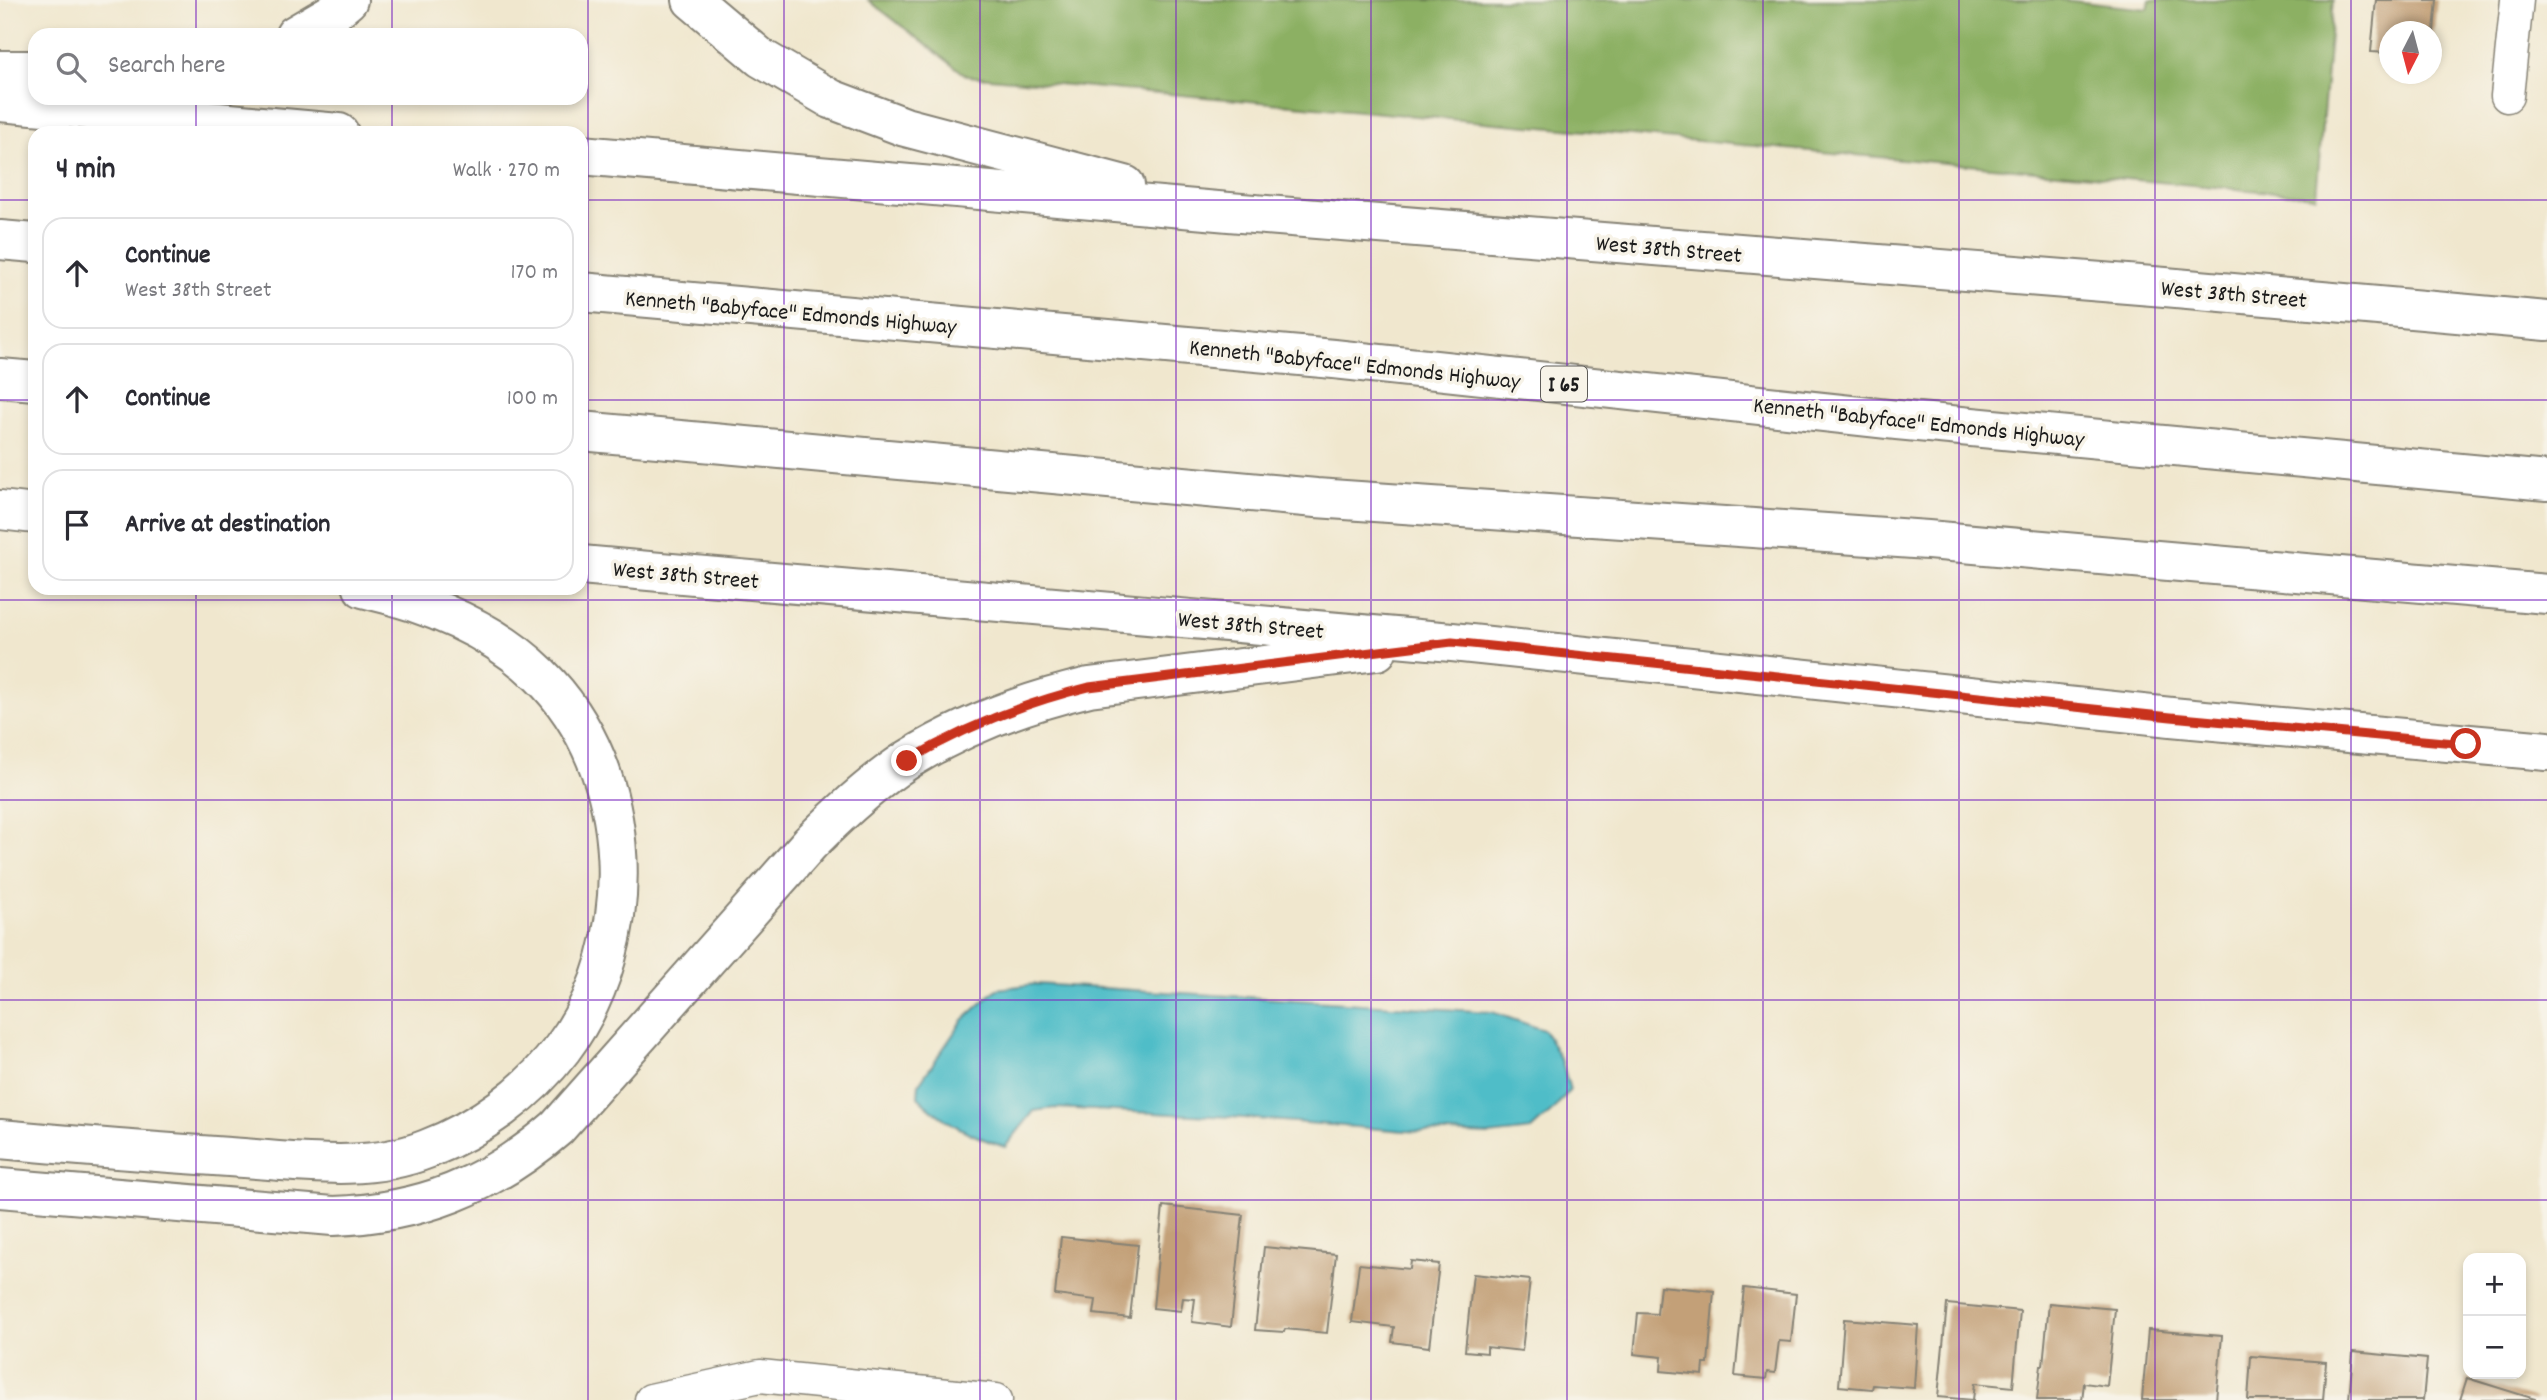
<!DOCTYPE html>
<html lang="en">
<head>
<meta charset="utf-8">
<style>
	:root { --surface:#fff; --page:#f7f7f7; --text:#2b2b33; --muted:#7c7c81; --line:#e1e1e2 }
	body { margin:0; font-family:Dekko,sans-serif; background:var(--page); color:var(--text) }
	.controls { position:absolute; right:21px; bottom:21px; display:grid; overflow:hidden; border-radius:14px; box-shadow:0 4px 10px #0003 }
	.controls button { width:63px; height:63px; display:grid; place-items:center; padding:0; border:0; border-bottom:2px solid var(--line); background:var(--surface); color:var(--text); font:35px sans-serif }
	.compass { position:absolute; left:2379px; top:21px; width:63px; height:63px; border-radius:50%; background:var(--surface); box-shadow:0 4px 10px #0003; rotate:186deg }
	.stop { position:absolute; width:21px; height:21px; margin:-16px; border:5px solid #c8321e; border-radius:50%; background:#fff }
	.stop.end { background:#c8321e; border-color:#fff; box-shadow:0 2px 7px #0008 }
	.list { margin:0; padding:0; list-style:none }
	h2 { display:flex; justify-content:space-between; align-items:center; height:91px; margin:0; padding:0 28px; font-size:30px }
	h2 small { font-size:23px; font-weight:400; color:var(--muted) }
	.list li { display:grid; grid-template-columns:46px 1fr auto; gap:21px; align-items:center; box-sizing:border-box; height:112px; margin:0 14px 14px; padding:0 14px; border:2px solid var(--line); border-radius:21px }
	.list b { display:block; font-size:26px; white-space:nowrap }
	.list p { margin:0; font-size:23px; white-space:nowrap; color:var(--muted) }
	.list em { font-size:23px; font-style:normal; color:var(--muted) }
	.icon { flex:none; width:38px; height:38px; fill:none; stroke:currentColor; stroke-width:2; stroke-linecap:round; stroke-linejoin:round }
	.map { position:relative; flex:none; width:2547px; height:1400px; overflow:hidden }
	.search { position:absolute; background:var(--surface); box-shadow:0 4px 10px #0003; left:28px; top:28px; width:560px; height:77px; display:flex; align-items:center; gap:18px; box-sizing:border-box; padding:0 24px; border-radius:21px; color:var(--muted); font-size:26px }
	.panel { position:absolute; background:var(--surface); box-shadow:0 4px 10px #0003; left:28px; top:126px; width:560px; height:469px; border-radius:21px }
	.map>svg:first-child { display:block }
	.forest { fill:#8cb064; stroke:#546640; stroke-width:2 }
	.water { fill:#4fbdc8; stroke:#366c72; stroke-width:2 }
	.building { fill:#c3a078 }
	.lines { fill:none; stroke-linecap:round; stroke-linejoin:round }
	.street-casing { stroke:#868275; stroke-width:35 }
	.primary-casing { stroke:#868275; stroke-width:42 }
	.highway-casing { stroke:#868275; stroke-width:42 }
	.street { stroke:#fff; stroke-width:32 }
	.primary { stroke:#fff; stroke-width:38 }
	.highway { stroke:#fff; stroke-width:38 }
	.route { stroke:#c8321e; stroke-width:9 }
	.grid { fill:none; stroke:#7b2cbf; stroke-width:2; stroke-opacity:0.55 }
	.labels { text-anchor:middle; stroke-width:7; stroke-linejoin:round; paint-order:stroke }
	.shield { fill:#f7f3e8; stroke:#5e5c59; stroke-width:2 }
	.shield-label { font-size:21px; font-weight:bold; fill:#1c1c1c }
	.street-label { font-size:23px; fill:#1c1c1c; stroke:#f7f3e8 }
</style>
</head>
<body>
<div class="map">
<svg width="2547" height="1400" viewBox="0 0 2547 1400">
	<rect width="100%" height="100%" fill="#f7f3e8"/>
	<filter id="ink" filterUnits="userSpaceOnUse"><feTurbulence type="fractalNoise" baseFrequency=".0143" numOctaves="2"/><feDisplacementMap in="SourceGraphic" scale="14" xChannelSelector="R" yChannelSelector="G"/><feConvolveMatrix kernelMatrix="1 2 1 2 8 2 1 2 1" color-interpolation-filters="sRGB"/></filter>
	<filter id="wash" filterUnits="userSpaceOnUse"><feTurbulence type="fractalNoise" baseFrequency=".00686" numOctaves="4" result="noise"/><feDisplacementMap in="SourceGraphic" scale="28" xChannelSelector="R" yChannelSelector="G"/><feGaussianBlur stdDeviation="1.57" result="paint"/><feColorMatrix in="noise" values="0 0 0 0 0 0 0 0 0 0 0 0 0 0 0 0 0 1.4 0 .05"/><feComposite in="paint" operator="in"/></filter>
	<g filter="url(#wash)">
		<rect width="100%" height="100%" fill="#f0e7ce"/>
		<!-- forest -->
		<path class="forest" d="M868,0H2062L2148,9L2150,0H2333L2316,196L967,76Z"/>
		<!-- water -->
		<path class="water" d="M1036,984L1492,1012L1544,1030L1562,1062L1570,1090L1552,1111L1531,1130L1489,1135L1405,1131L1231,1117L1055,1108L1034,1111L1005,1147C972,1136 942,1122 918,1097L919,1084L963,1020L997,989Z"/>
		<g id="blocks">
			<!-- building -->
			<g class="building">
				<path d="M2376,0H2437L2433,41H2432V32H2390V53L2371,52Z"/>
				<path d="M1163,1206L1243,1215L1231,1327L1192,1322L1195,1299L1183,1298L1181,1311L1153,1308Z"/>
				<path d="M1061,1237L1138,1245L1130,1318L1094,1314L1096,1300L1055,1295Z"/>
				<path d="M1264,1247L1336,1254L1327,1333L1285,1329L1284,1332L1255,1330Z"/>
				<path d="M1411,1261L1439,1264L1429,1347L1392,1342L1394,1327L1352,1322L1359,1264L1410,1269Z"/>
				<path d="M1473,1274L1530,1280L1522,1351L1487,1347V1353L1465,1351Z"/>
				<path d="M1660,1286L1714,1291L1708,1364H1704L1703,1375L1661,1371L1662,1357L1634,1354L1638,1313L1657,1314Z"/>
				<path d="M1744,1288L1796,1294L1791,1342L1779,1341L1775,1373L1767,1372L1766,1379L1735,1376Z"/>
				<path d="M2049,1303L2115,1309L2107,1386L2084,1383L2082,1400H2037L2041,1365H2043Z"/>
				<path d="M1947,1304L2020,1311L2013,1387L1975,1383L1973,1400L1938,1397Z"/>
				<path d="M1844,1319L1918,1325L1914,1388L1873,1385L1872,1389L1839,1386Z"/>
				<path d="M2148,1330L2222,1336L2216,1400H2142Z"/>
				<path d="M2353,1352L2427,1359L2423,1400H2349Z"/>
				<path d="M2251,1356L2326,1362L2323,1400H2248Z"/>
				<path d="M2467,1378L2535,1399V1400H2460Z"/>
			</g>
		</g>
	</g>
	<g filter="url(#ink)">
		<use href="#blocks" fill-opacity="0" stroke="#868275" stroke-width="2"/>
		<g class="lines">
			<!-- street casing -->
			<g class="street-casing">
				<g id="street">
					<path d="M2507,96L2517,0"/>
					<path d="M651,1400L760,1376L996,1400"/>
				</g>
			</g>
			<!-- primary casing -->
			<g class="primary-casing">
				<g id="primary">
					<path d="M692,0L761,58L831,99L905,127L1125,185"/>
					<path d="M295,35L331,14L348,0"/>
					<path d="M0,70H35"/>
					<path d="M0,102L339,133"/>
					<path d="M581,155L1229,212L2165,287L2547,321"/>
					<path d="M0,510L35,514"/>
					<path d="M581,565L1452,642L2171,717L2547,751"/>
					<path d="M0,1139C76,1146 153,1152 229,1157C295,1161 364,1174 427,1149C479,1129 529,1093 562,1049C642,943 637,770 540,675C492,628 428,603 363,588"/>
					<path d="M0,1188L333,1216C421,1213 490,1186 557,1128L810,843C840,813 873,782 909,759C964,725 1026,702 1089,687L1377,651"/>
				</g>
			</g>
			<!-- highway casing -->
			<g class="highway-casing">
				<g id="highway">
					<path d="M0,240L35,243"/>
					<path d="M581,292L1334,359L1897,420L2547,481"/>
					<path d="M0,378L35,381"/>
					<path d="M581,431L1316,498L1928,540L2547,594"/>
				</g>
			</g>
			<!-- street -->
			<use href="#street" class="street"/>
			<!-- primary -->
			<use href="#primary" class="primary"/>
			<!-- highway -->
			<use href="#highway" class="highway"/>
		</g>
	</g>
	<g class="lines" filter="url(#ink)">
		<!-- route -->
		<path class="route" d="M907,761C964,727 1024,703 1089,687L1452,642L2171,717L2466,744"/>
	</g>
	<!-- grid -->
	<path class="grid" d="M196,0V35M392,0V35M588,0V1400M784,0V1400M980,0V1400M1176,0V1400M1371,0V1400M1567,0V1400M1763,0V1400M1959,0V1400M2155,0V1400M2351,0V1400M196,98V133M392,98V133M0,200H35M581,200H2547M0,400H35M581,400H2547M196,588V1400M392,588V1400M0,600H2547M0,800H2547M0,1000H2547M0,1200H2547"/>
	<g class="labels">
		<!-- shield labels -->
		<rect class="shield" x="1541" y="366.5" width="46" height="35" rx="5"/>
		<g class="shield-label">
			<text x="1564" y="391">I 65</text>
		</g>
		<!-- street labels -->
		<g class="street-label">
			<text transform="translate(1669 248) rotate(5)" y="8">West 38th Street</text>
			<text transform="translate(2234 293) rotate(5)" y="8">West 38th Street</text>
			<text transform="translate(791 311) rotate(5)" y="8">Kenneth "Babyface" Edmonds Highway</text>
			<text transform="translate(1355 363) rotate(6)" y="8">Kenneth "Babyface" Edmonds Highway</text>
			<text transform="translate(1919 421) rotate(6)" y="8">Kenneth "Babyface" Edmonds Highway</text>
			<text transform="translate(686 574) rotate(5)" y="8">West 38th Street</text>
			<text transform="translate(1251 624) rotate(5)" y="8">West 38th Street</text>
		</g>
	</g>
</svg>
<div class="controls">
<button>+</button>
<button>−</button>
</div>
<svg class="compass" viewBox="-18 -18 36 36"><path d="M0-13l5 13h-10z" fill="#e53935"/><path d="M0 13l5-13h-10z" fill="#7c7c81"/></svg>
<div class="stop" style="left:2466px;top:744px"></div>
<div class="stop end" style="left:907px;top:761px"></div>
<div class="search"><svg class="icon" aria-label="search" viewBox="0 0 24 24"><circle cx="10" cy="10" r="6"/><path d="M15 15l6 6"/></svg>Search here</div>
<section class="panel">
<h2>4 min<small>Walk · 270 m</small></h2>
<ul class="list">
<li><svg class="icon" aria-label="ahead" viewBox="0 0 24 24"><path d="M12 20V5M6 11l6-6 6 6"/></svg><div><b>Continue</b><p>West 38th Street</p></div><em>170 m</em></li>
<li><svg class="icon" aria-label="ahead" viewBox="0 0 24 24"><path d="M12 20V5M6 11l6-6 6 6"/></svg><div><b>Continue</b></div><em>100 m</em></li>
<li><svg class="icon" aria-label="arrive" viewBox="0 0 24 24"><path d="M6 21V4h12l-3 4 3 4H6"/></svg><div><b>Arrive at destination</b></div></li>
</ul>
</section>
</div>
</body>
</html>
